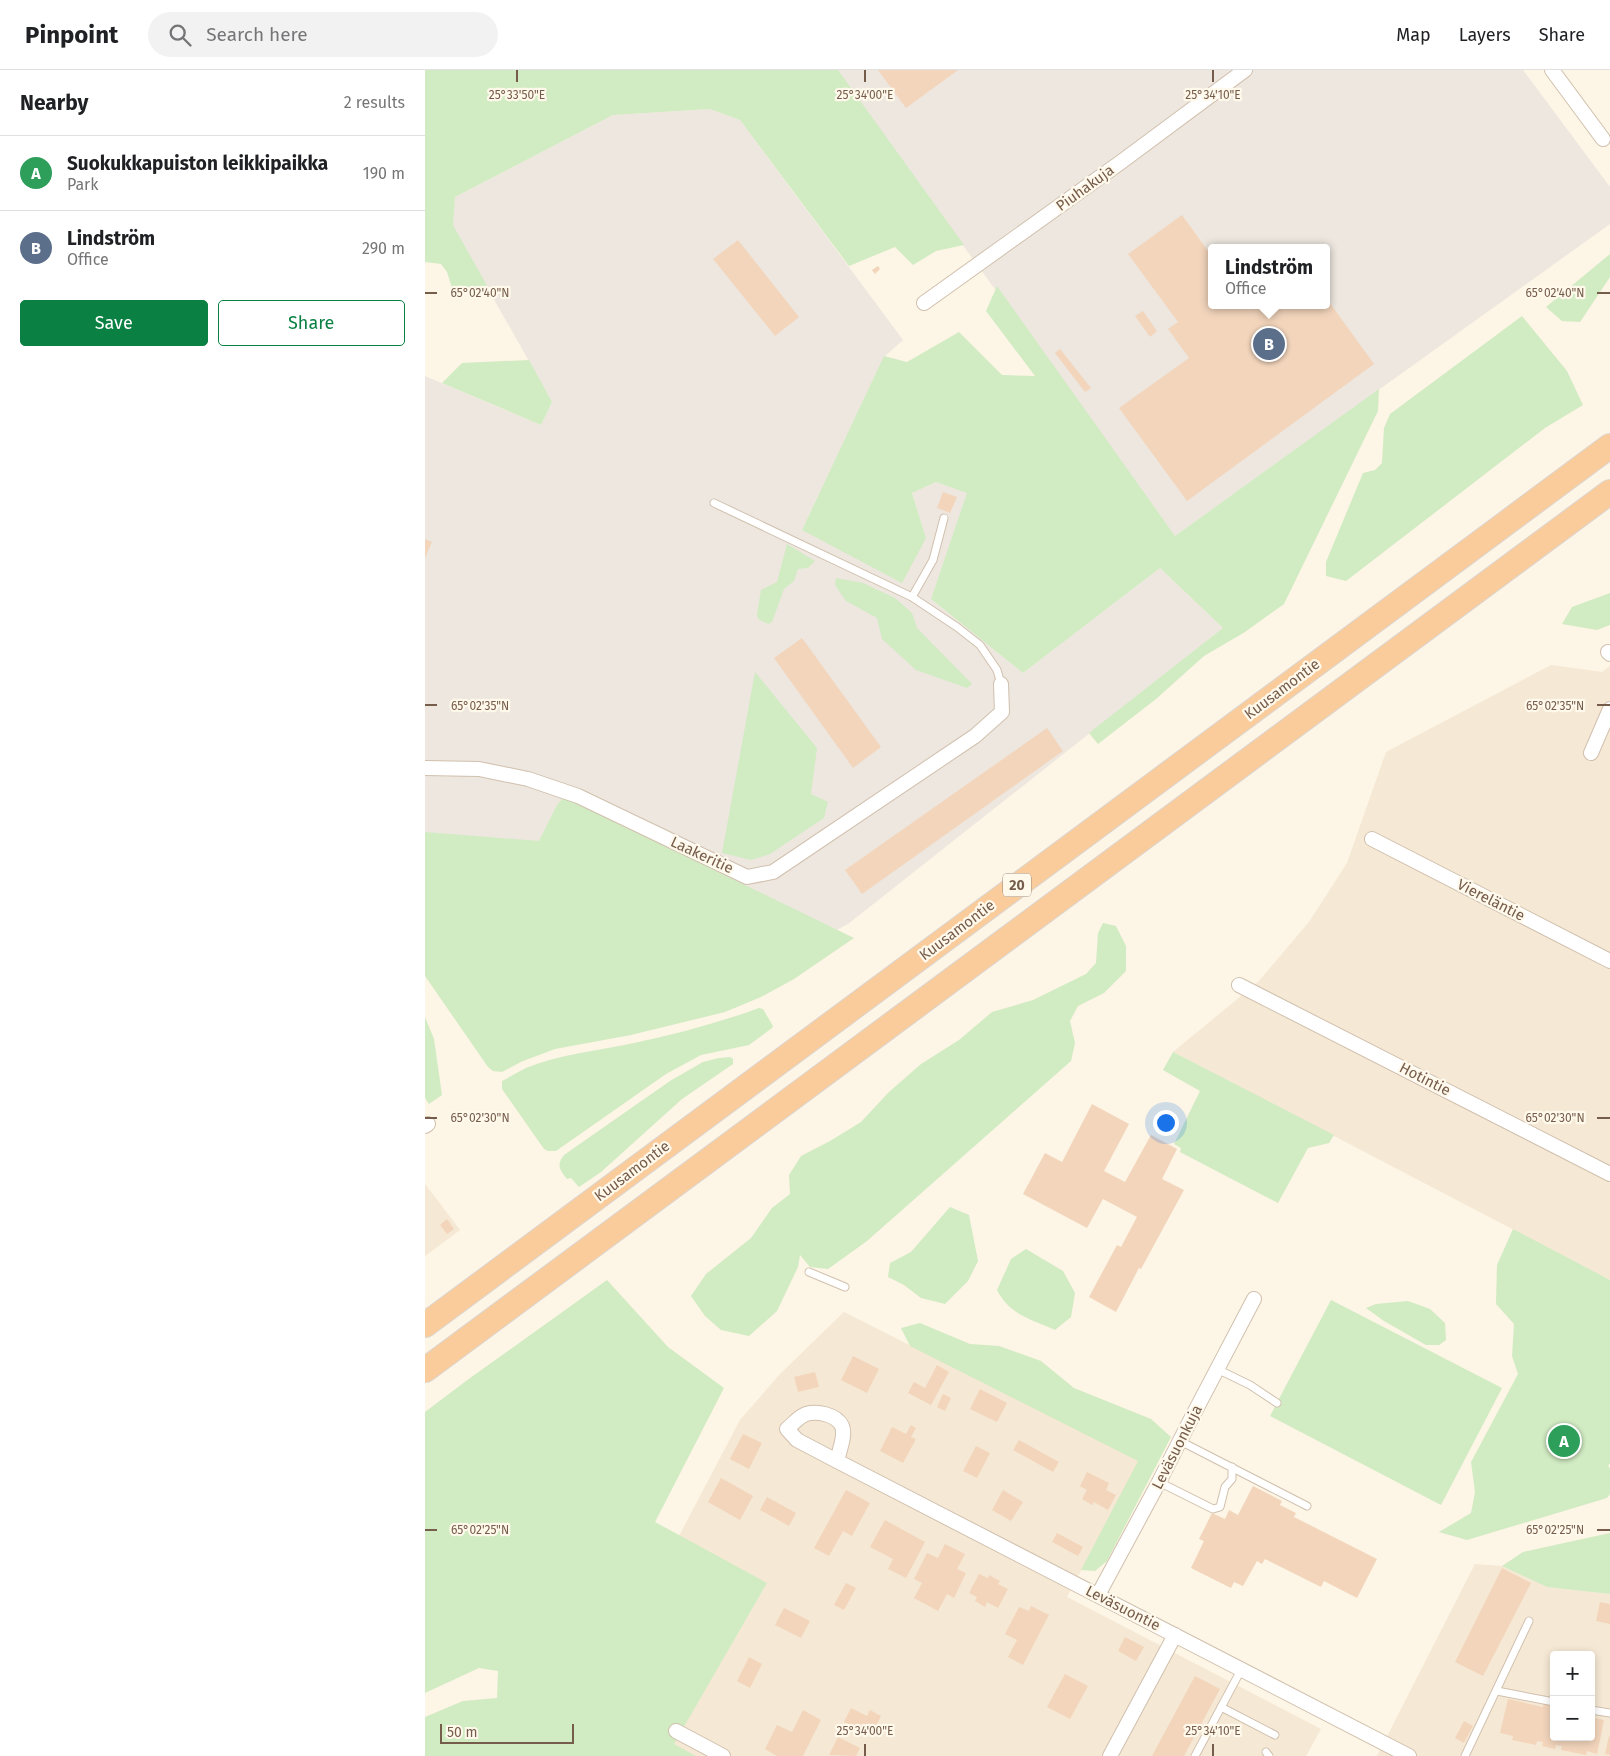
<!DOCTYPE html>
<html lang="en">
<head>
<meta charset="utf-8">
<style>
	:root { --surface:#fff; --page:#f2f2f2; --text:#202124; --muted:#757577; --line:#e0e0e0; --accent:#0b8043 }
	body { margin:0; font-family:"Fira Sans",sans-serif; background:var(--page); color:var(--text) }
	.controls { position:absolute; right:15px; bottom:15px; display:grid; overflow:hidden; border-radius:5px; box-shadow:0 2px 8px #0003 }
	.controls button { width:45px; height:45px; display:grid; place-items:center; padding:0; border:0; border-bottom:1px solid var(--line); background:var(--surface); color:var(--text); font:25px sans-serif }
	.scale { position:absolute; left:15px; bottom:12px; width:134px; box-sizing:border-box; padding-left:5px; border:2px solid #765c4a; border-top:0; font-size:14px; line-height:18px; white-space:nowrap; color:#765c4a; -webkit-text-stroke:4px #fff9ec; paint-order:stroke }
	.you { position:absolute; left:740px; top:1052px; width:18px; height:18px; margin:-12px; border:4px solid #fff; border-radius:50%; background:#1a73e8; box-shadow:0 0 0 8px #1a73e833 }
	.badge { display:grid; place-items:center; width:32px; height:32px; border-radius:50%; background:var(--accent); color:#fff; font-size:16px; font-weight:700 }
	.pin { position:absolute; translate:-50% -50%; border:2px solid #fff; box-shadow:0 1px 5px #0006 }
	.popup { position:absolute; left:783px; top:174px; width:122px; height:65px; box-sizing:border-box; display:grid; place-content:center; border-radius:5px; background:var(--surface); filter:drop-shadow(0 1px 4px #0005); font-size:16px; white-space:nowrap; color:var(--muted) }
	.popup b { font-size:19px; color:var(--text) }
	.popup::after { content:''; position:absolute; left:50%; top:100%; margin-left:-10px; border:10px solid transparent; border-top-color:var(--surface) }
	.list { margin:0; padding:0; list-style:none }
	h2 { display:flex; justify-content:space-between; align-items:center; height:65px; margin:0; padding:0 20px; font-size:21px }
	h2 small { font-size:16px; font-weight:400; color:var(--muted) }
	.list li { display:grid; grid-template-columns:32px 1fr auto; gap:15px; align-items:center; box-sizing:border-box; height:75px; padding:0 20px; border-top:1px solid var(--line) }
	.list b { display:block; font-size:19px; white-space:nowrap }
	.list p { margin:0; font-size:16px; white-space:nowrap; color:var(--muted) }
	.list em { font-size:16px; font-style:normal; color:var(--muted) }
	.actions { display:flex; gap:10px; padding:15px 20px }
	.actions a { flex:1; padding:11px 0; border:1px solid var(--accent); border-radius:5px; text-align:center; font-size:18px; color:var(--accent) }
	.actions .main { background:var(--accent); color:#fff }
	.icon { flex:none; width:28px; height:28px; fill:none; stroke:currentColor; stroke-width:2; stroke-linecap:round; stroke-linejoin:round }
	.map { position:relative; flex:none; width:1185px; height:1686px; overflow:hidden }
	header { display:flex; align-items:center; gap:30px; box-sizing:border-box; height:70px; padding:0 25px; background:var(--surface); border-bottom:1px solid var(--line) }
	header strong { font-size:24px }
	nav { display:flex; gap:28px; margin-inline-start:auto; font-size:18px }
	.search { width:350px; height:45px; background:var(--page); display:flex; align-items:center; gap:12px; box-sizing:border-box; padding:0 18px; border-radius:28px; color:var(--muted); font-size:19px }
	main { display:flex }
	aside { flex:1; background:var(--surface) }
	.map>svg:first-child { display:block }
	.residential { fill:#f5e8d4; fill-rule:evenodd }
	.industrial { fill:#ede7df; fill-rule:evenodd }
	.green { fill:#d1ebc3 }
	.building { fill:#f3d5bc }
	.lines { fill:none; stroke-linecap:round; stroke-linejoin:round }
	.service-casing { stroke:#d1c0ae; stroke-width:9 }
	.minor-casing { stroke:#d1c0ae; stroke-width:16 }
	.trunk-casing { stroke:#dbd5d0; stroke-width:26 }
	.service { stroke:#fff; stroke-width:7 }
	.minor { stroke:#fff; stroke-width:14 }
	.trunk { stroke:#facc9c; stroke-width:24 }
	.ticks { fill:none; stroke:#765c4a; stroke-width:2 }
	.labels { text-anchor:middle; stroke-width:4.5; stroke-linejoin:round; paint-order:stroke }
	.shield { fill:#fff9ec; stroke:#9f8b7b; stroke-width:1 }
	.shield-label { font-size:14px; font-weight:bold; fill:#765c4a }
	.street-label { font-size:15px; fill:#765c4a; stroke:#fff9ec }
	.ticks-label { font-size:12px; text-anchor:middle; fill:#765c4a; stroke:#fff9ec; stroke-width:4.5; stroke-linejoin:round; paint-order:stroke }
</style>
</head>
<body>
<header>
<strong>Pinpoint</strong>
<div class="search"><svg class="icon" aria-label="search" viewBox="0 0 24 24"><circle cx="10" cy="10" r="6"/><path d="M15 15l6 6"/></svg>Search here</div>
<nav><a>Map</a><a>Layers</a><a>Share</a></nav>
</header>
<main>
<aside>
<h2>Nearby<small>2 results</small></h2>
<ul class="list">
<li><span class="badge" style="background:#2e9e5b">A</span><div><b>Suokukkapuiston leikkipaikka</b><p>Park</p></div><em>190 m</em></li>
<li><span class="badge" style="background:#5c6f8a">B</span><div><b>Lindström</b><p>Office</p></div><em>290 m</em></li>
</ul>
<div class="actions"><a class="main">Save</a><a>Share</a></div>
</aside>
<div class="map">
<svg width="1185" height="1686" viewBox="0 0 1185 1686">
	<rect width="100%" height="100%" fill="#fdf5e5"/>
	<!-- residential -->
	<g class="residential">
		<path d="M1126,595L1177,602L1185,596V1210L748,982L833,912L884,852L922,793L961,682Z"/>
		<path d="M0,1114L35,1160L0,1186Z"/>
		<path d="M419,1242L714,1391L642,1527L896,1659L881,1686H271L248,1675L342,1513L254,1466L315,1350L355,1304Z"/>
		<path d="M1050,1494L1077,1496L1122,1517L1185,1524V1686H952ZM1129,1585H1166V1667H1129Z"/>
	</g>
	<!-- industrial -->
	<g class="industrial">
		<path d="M410,0H1098L1185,117V154L750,466ZM786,178H902V235H786Z"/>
		<path d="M285,39L315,50L478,270L459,287L377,460L501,468L487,423L511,412L543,423L506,529L598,603L735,498L798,558L423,854L402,865L123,777L0,769V306L116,355L127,332L27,155L30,127L188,45Z"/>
	</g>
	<!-- green -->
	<g class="green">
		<path d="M0,0H413L539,175L511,181L488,195L470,177L424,196L315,50L285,39L188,45L30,127L28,155L65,221L27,218L22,202L16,194L0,192Z"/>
		<path d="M1185,184V207L1155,252L1137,251L1121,237Z"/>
		<path d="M572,216L750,466L954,319L953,341L859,534L820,562L779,586L731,629L673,674L664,663L798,558L735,498L598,603L506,529L542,423L511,412L487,423L501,468L477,513L377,460L459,286L482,292L534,262L577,305L610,306L561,241Z"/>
		<path d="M1097,246L1142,301L1158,335L1120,358L921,511L901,506V492L938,403L950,400L957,393L959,358L965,344Z"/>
		<path d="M104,290L127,332L116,355L17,313L37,293Z"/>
		<path d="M362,474L390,491L383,498L373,499L369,511L359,519L347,552L343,554L333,549L332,544L336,520L352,512Z"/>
		<path d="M411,508L438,513L470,528L487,543L492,558L547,614L542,618L491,600L457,569L452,548L421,531L410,515Z"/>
		<path d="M1185,523V555L1172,560L1137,554L1147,537Z"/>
		<path d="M330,602L392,678L386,724L403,732L399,748L345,784L326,790L297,783Z"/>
		<path d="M138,728L149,732L429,868L369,909L336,927L300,942L206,965L130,979L98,991L77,1002L68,1001L63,997L0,906V762L114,771L132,735Z"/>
		<path d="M678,853L691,856L701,876V901L679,923L653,936L645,951L650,973L646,991L442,1171L403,1199L385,1197L375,1185L373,1197L352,1241L324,1266L296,1260L280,1246L266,1226L281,1204L326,1168L347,1138L365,1124L364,1105L376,1086L405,1071L436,1052L464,1022L496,994L534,970L567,942L608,930L661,904L671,893L673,863Z"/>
		<path d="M334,938L338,939L348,956L347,958L324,975L276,985L241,1004L131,1081H123L119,1079L77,1019V1011C85,1007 93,1002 101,998C135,984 173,981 209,973C251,964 293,953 334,938Z"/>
		<path d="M0,947L9,969L17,1025L4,1034L0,1028Z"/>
		<path d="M748,982L909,1065L904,1073L883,1078L853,1133L755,1082L756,1078L749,1074L775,1021L738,1000Z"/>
		<path d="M305,987L308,989V994L257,1029L176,1102L154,1117L146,1108L142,1109C135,1100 131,1095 139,1085L245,1011L278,992L294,988Z"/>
		<path d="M525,1137L544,1145L553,1191L543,1211L520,1234L496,1228L479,1215L463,1207L465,1193L486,1182Z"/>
		<path d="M1088,1159L1185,1210V1394L1183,1395L1185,1399V1424L1182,1428L1042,1470L1014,1462L1046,1443L1050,1422L1046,1392L1093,1304L1087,1286L1089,1254L1071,1234L1072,1195Z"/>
		<path d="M601,1179L638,1201L650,1223L646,1247L630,1260C605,1249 585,1245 572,1220L586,1189Z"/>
		<path d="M182,1210L243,1277L299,1318L230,1452L342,1513L249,1674L271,1686H0V1647L38,1631L72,1628L73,1601L54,1598L0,1623V1342L41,1311Z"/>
		<path d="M906,1230L1077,1318L1016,1435L845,1346Z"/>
		<path d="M983,1231L1005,1239L1020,1253L1021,1270L1014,1275H1001L959,1251L941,1238L951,1234Z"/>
		<path d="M495,1253L545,1274L574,1276L616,1291L649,1318L726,1349L746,1367L682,1491L670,1501L656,1500L713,1391L485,1276L476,1258Z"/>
		<path d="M1185,1463V1524L1122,1517L1077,1496L1098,1482Z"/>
	</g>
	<!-- building -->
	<g class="building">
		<path d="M453,0H533L481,38Z"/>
		<path d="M757,145L786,185V235H902V229L949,294L762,431L694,338L764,288L743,259L753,252L703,184Z"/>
		<path d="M313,170L374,247L350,266L288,189Z"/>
		<path d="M453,196L455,199L450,204L447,200Z"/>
		<path d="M718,241L732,261L725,267L710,246Z"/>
		<path d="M635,279L666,318L660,322L630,283Z"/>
		<path d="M518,422L532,427L525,443L512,438Z"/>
		<path d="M0,469L7,472L0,488Z"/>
		<path d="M377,568L456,677L428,698L349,588Z"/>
		<path d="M622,658L638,681L437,824L420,800Z"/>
		<path d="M667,1034L704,1054L679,1101L700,1112L726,1065L752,1079L737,1109L759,1120L716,1199L714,1198L691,1242L664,1227L692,1175L696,1177L712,1147L678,1129L662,1158L598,1124L620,1083L637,1092Z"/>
		<path d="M22,1149L29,1159L22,1164L15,1155Z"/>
		<path d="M428,1286L454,1299L442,1323L416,1310Z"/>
		<path d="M512,1295L524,1302L506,1335L483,1323L489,1312L500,1318Z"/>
		<path d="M390,1302L394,1317L373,1322L369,1307Z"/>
		<path d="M555,1319L582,1333L572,1352L545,1339Z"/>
		<path d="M518,1324L526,1328L520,1341L512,1337Z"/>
		<path d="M486,1355L491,1358L486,1367L491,1369L478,1393L455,1381L467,1357L481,1364Z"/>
		<path d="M318,1364L337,1373L324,1399L305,1389Z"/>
		<path d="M594,1370L634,1392L628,1402L588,1380Z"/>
		<path d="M551,1376L565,1383L552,1408L538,1401Z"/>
		<path d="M662,1402L684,1413L681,1420L691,1425L683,1440L669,1432L667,1435L657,1429L662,1420L655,1416Z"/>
		<path d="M296,1408L328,1426L315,1450L283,1432Z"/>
		<path d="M828,1416L857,1431L855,1435L871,1443L869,1447L952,1489L932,1528L899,1511L896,1517L840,1489L837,1494L832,1491L818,1516L809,1512L806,1518L766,1498L779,1471L774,1469L787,1443L800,1449L804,1440L813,1445Z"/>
		<path d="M421,1420L445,1433L427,1466L418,1461L404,1486L389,1478Z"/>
		<path d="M578,1420L598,1432L586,1451L567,1440Z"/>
		<path d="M342,1427L371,1443L364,1456L335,1440Z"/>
		<path d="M460,1450L500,1472L481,1508L463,1499L468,1489L445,1477Z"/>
		<path d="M632,1463L658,1477L653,1486L627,1472Z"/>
		<path d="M520,1474L540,1484L532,1499L541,1503L529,1528L522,1524L513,1541L489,1528L497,1513L489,1509L502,1483L513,1488Z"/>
		<path d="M1077,1498L1106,1513L1058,1606L1030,1592Z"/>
		<path d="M554,1504L563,1508L564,1505L575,1511L573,1514L583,1519L573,1538L562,1532L560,1537L550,1531L552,1527L544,1523Z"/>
		<path d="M421,1513L431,1518L419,1540L409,1535Z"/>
		<path d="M1175,1532L1185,1534V1554L1171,1551Z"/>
		<path d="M606,1536L624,1545L598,1595L583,1587L592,1570L580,1564L594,1537L604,1541Z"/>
		<path d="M359,1538L385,1551L376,1568L350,1555Z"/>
		<path d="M700,1567L719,1577L711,1591L693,1581Z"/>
		<path d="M324,1587L337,1594L325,1618L312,1611Z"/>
		<path d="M640,1604L663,1616L645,1649L622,1637Z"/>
		<path d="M770,1606L795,1619L759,1686H727Z"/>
		<path d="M1083,1629L1118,1637L1119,1633L1129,1635V1667H1166V1647L1179,1650L1172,1684L1162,1681L1161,1685L1136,1680L1137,1676L1131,1675L1130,1679L1117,1676L1118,1672L1112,1671L1111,1675L1087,1670L1088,1666L1075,1663Z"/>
		<path d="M426,1638L442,1646L445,1640L456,1646L446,1666L419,1652Z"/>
		<path d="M378,1640L396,1650L378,1686H352L340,1679L352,1655L367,1662Z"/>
		<path d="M1039,1651L1048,1656L1039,1673L1030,1668Z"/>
		<path d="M1184,1666L1185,1667V1685L1180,1684Z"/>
		<path d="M413,1667L435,1678L431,1686L404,1685Z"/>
	</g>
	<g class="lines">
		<!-- service casing -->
		<g class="service-casing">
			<g id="service">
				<path d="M289,433L487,527L532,557L555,575L572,600L576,614"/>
				<path d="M487,527L508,490L519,448"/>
				<path d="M384,1202L420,1217"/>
				<path d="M792,1299L825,1315L852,1333"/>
				<path d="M755,1371L882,1436"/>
				<path d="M734,1412L788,1439L795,1437L800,1417L807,1409V1397"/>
				<path d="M1072,1621L1129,1632"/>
				<path d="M796,1637L850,1665"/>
				<path d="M1166,1640L1185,1643"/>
				<path d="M841,1682L844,1686"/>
				<path d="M770,1686L816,1600"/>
				<path d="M1040,1686L1104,1551"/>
			</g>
		</g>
		<!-- minor casing -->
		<g class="minor-casing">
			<g id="minor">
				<path d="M1127,0L1178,69"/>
				<path d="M499,233L696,92L820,0"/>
				<path d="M1183,582L1185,584"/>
				<path d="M1166,683L1185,639"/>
				<path d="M0,698L54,699L103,709L153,726L322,807L348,802L550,666L577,642L576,614"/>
				<path d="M947,769L1185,891"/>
				<path d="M814,915L1185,1104"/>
				<path d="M0,1056L3,1054"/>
				<path d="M412,1391C414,1381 421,1365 417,1356C411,1344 392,1341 381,1344C373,1347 368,1354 362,1359L372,1370L412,1391L984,1686"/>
				<path d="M673,1525L734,1412L766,1349L829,1229"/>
				<path d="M251,1661L298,1686"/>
				<path d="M685,1686L750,1565"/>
			</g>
		</g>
		<!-- trunk casing -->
		<g class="trunk-casing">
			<g id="trunk">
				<path d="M0,1255L1185,376"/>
				<path d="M0,1300L1185,422"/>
			</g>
		</g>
		<!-- service -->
		<use href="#service" class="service"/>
		<!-- minor -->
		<use href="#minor" class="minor"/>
		<!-- trunk -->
		<use href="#trunk" class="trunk"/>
	</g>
	<!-- ticks -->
	<path class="ticks" d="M92,0V12M440,0V12M788,0V12M0,223H12M1172,223H1185M0,635H12M1172,635H1185M0,1048H12M1172,1048H1185M0,1460H12M1172,1460H1185M440,1674V1686M788,1674V1686"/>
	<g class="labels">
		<!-- shield labels -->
		<rect class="shield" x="578" y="803.5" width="28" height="23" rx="4"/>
		<g class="shield-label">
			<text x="592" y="820">20</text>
		</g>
		<!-- street labels -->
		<g class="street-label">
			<text transform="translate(660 118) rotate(-36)" y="5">Piuhakuja</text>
			<text transform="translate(857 619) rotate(-37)" y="5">Kuusamontie</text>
			<text transform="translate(277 785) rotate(25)" y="5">Laakeritie</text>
			<text transform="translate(1066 830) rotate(27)" y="5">Viereläntie</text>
			<text transform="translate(532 860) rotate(-37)" y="5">Kuusamontie</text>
			<text transform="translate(1000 1009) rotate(27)" y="5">Hotintie</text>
			<text transform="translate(207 1101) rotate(-37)" y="5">Kuusamontie</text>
			<text transform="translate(752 1377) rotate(-63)" y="5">Leväsuonkuja</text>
			<text transform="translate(698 1538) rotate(27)" y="5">Leväsuontie</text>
		</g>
	</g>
	<g class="ticks-label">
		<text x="92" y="29">25°33'50"E</text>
		<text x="440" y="29">25°34'00"E</text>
		<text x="788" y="29">25°34'10"E</text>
		<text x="55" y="227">65°02'40"N</text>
		<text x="1130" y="227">65°02'40"N</text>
		<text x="55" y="640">65°02'35"N</text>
		<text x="1130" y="640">65°02'35"N</text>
		<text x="55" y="1052">65°02'30"N</text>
		<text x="1130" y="1052">65°02'30"N</text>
		<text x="55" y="1464">65°02'25"N</text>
		<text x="1130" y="1464">65°02'25"N</text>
		<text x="440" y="1665">25°34'00"E</text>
		<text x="788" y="1665">25°34'10"E</text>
	</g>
</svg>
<div class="controls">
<button>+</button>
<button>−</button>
</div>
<div class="scale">50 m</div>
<div class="you"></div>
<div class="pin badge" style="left:1139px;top:1371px;background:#2e9e5b">A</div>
<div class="pin badge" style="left:844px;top:274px;background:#5c6f8a">B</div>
<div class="popup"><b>Lindström</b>Office</div>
</div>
</main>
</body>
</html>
